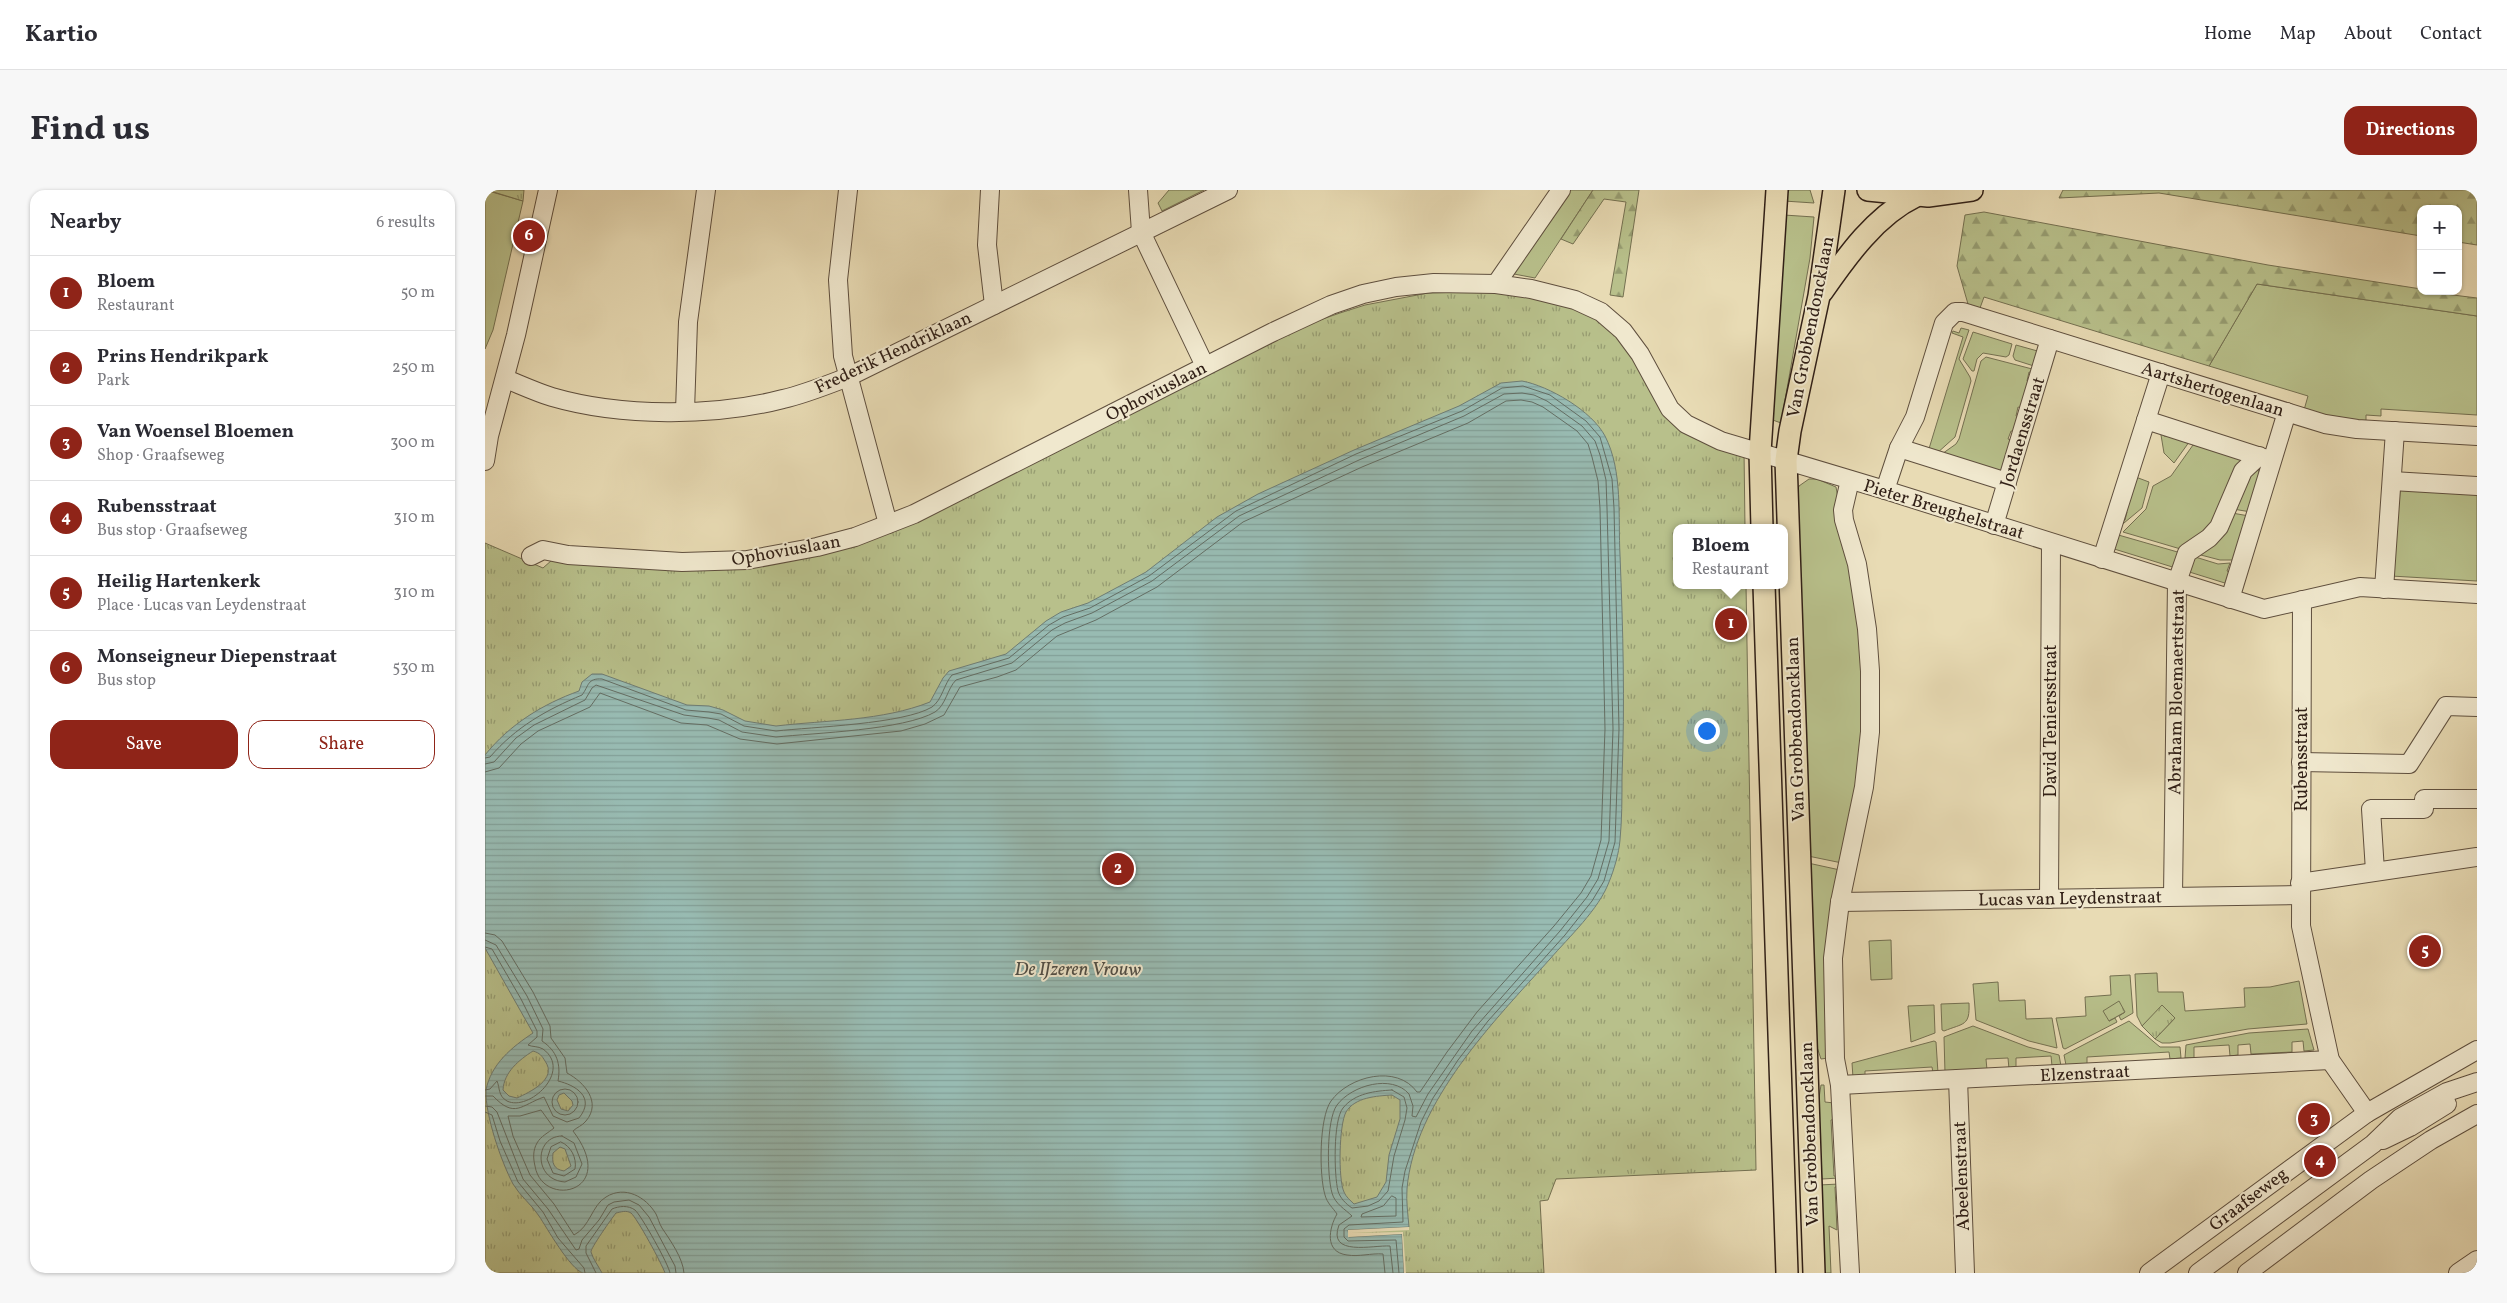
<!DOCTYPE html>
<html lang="en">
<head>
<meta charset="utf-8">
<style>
	:root { --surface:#fff; --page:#f7f7f7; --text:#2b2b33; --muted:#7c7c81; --line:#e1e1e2; --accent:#8f2418 }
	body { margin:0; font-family:Vollkorn,serif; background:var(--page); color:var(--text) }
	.controls { position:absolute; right:15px; top:15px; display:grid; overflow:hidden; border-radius:10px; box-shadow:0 1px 4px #0004 }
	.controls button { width:45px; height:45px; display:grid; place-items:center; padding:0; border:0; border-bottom:1px solid var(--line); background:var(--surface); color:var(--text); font:25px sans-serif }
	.you { position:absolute; left:1221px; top:540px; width:18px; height:18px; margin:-12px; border:4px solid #fff; border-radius:50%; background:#1a73e8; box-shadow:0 0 0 8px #1a73e833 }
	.badge { display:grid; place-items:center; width:32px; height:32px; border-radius:50%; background:var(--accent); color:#fff; font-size:16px; font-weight:700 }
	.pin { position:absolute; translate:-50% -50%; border:2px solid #fff; box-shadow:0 1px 5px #0006 }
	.popup { position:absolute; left:1188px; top:334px; width:115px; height:65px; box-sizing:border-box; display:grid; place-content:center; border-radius:10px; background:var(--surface); filter:drop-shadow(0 1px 4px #0005); font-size:16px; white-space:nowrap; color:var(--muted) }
	.popup b { font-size:19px; color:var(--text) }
	.popup::after { content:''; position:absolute; left:50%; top:100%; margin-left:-10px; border:10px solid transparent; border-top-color:var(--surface) }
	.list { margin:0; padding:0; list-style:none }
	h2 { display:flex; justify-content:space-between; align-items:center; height:65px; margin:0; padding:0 20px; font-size:21px }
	h2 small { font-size:16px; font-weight:400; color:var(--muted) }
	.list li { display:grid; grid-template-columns:32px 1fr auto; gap:15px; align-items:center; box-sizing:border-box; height:75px; padding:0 20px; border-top:1px solid var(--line) }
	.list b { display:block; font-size:19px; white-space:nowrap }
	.list p { margin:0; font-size:16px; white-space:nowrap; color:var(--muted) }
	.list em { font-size:16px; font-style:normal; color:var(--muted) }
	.actions { display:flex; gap:10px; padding:15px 20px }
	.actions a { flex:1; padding:11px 0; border:1px solid var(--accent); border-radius:15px; text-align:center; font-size:18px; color:var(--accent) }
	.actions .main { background:var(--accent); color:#fff }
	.map { position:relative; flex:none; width:1992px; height:1083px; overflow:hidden; border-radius:15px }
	header { display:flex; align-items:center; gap:30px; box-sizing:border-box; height:70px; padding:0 25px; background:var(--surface); border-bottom:1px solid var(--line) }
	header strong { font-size:24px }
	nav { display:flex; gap:28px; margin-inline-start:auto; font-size:18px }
	.intro { display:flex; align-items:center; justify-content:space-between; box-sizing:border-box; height:120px; padding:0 30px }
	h1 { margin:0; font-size:35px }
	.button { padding:12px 22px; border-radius:15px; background:var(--accent); color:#fff; font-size:18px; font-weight:700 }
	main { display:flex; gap:30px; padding:0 30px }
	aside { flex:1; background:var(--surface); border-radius:15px; box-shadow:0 1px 4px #0004 }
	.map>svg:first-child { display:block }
	.grass { fill:#b8c08b; stroke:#747051 }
	.forest { fill:url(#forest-firs); stroke:#747051 }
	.park { fill:url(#park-tufts); stroke:#747051 }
	.water { fill:url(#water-rules); stroke:#6f7d74; fill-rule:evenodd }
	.pier { fill:#e8dbb4 }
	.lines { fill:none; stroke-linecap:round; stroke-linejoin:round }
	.shore { stroke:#646e64; stroke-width:1 }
	.minor-casing { stroke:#5f4f3e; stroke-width:20 }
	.major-casing { stroke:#312017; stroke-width:24 }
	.minor { stroke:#f0e8ce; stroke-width:18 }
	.major { stroke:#e8dbb4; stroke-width:21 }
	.labels { text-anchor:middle; stroke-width:4; stroke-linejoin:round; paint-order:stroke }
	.street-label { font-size:18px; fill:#312017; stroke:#f0e8ce }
	.water-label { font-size:19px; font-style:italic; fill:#504e46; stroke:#f0e8ce }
</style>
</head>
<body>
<header>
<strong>Kartio</strong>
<nav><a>Home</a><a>Map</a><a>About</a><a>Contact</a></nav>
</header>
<div class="intro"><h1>Find us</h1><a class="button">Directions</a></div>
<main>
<aside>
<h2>Nearby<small>6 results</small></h2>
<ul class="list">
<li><span class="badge">1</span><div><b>Bloem</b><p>Restaurant</p></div><em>50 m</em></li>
<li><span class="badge">2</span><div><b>Prins Hendrikpark</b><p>Park</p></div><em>250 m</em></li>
<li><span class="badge">3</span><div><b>Van Woensel Bloemen</b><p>Shop · Graafseweg</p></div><em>300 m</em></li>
<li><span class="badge">4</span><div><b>Rubensstraat</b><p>Bus stop · Graafseweg</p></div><em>310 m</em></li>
<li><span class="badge">5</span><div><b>Heilig Hartenkerk</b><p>Place · Lucas van Leydenstraat</p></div><em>310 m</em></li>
<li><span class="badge">6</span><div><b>Monseigneur Diepenstraat</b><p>Bus stop</p></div><em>530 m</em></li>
</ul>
<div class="actions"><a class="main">Save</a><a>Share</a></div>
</aside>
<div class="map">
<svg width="1992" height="1083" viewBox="0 0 1992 1083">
	<defs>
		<pattern id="forest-firs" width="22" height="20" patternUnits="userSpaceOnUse" patternTransform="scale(1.25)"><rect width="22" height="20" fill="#b8c08b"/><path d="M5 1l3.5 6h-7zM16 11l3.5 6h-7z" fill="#969c71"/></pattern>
		<pattern id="park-tufts" width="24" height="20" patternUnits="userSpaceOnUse" patternTransform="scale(1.25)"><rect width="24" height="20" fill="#b8c08b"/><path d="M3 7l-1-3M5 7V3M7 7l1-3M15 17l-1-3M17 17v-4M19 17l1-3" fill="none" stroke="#969c71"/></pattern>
		<pattern id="water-rules" width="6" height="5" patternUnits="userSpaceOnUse" patternTransform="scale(1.25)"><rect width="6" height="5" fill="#98bbb2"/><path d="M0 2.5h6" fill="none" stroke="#83a098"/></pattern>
	</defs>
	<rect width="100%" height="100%" fill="#e8dbb4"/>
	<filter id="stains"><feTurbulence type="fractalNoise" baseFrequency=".004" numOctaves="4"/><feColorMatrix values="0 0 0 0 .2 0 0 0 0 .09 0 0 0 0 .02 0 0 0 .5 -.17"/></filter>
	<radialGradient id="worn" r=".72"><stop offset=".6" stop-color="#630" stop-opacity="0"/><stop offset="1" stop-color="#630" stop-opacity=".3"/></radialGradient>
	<!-- grass -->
	<g class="grass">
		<path d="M0,0L38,11L8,140L0,159Z"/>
		<path d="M684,0H719L677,21L673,13Z"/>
		<path d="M1084,0H1108L1050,88L1029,84L1048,52Z"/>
		<path d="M1304,0H1325L1329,13L1299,11Z"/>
		<path d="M1299,25L1329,27L1325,68L1296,233L1285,229Z"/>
		<path d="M1772,94L1992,126V225L1896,219V226L1881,225V233L1856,230L1819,220L1823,206L1724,176Z"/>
		<path d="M1476,138L1484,140L1474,169L1485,187L1486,191L1470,247L1451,264L1443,262L1478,147L1467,143L1468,141L1474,143Z"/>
		<path d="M1488,142L1527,154L1524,165L1521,167L1498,163L1492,169L1489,181H1487L1478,169Z"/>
		<path d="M1531,155L1556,162L1552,177L1530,170L1528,166Z"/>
		<path d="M1501,167L1551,180L1550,184L1544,182L1542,191L1547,193L1539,219L1533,217L1531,226L1536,228L1532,242L1526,241L1523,249L1529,251L1519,283L1454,266L1471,254L1474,249L1496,171Z"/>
		<path d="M1675,239L1680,240L1679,246L1707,248L1689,273L1679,263Z"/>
		<path d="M1708,255L1769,268L1736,329L1699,360L1638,342L1661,319L1668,296L1686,286Z"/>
		<path d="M1777,270L1773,281L1778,282L1766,322L1748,319L1755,291Z"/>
		<path d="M1648,286L1664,292L1657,318L1633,338L1635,330H1640L1642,322L1637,320Z"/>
		<path d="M1324,289H1332L1351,297L1371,409L1377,481L1375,570L1357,673L1323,666L1312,301L1314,296Z"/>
		<path d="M1911,295L1992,300V391L1906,386Z"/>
		<path d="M1747,323L1764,326L1751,370H1735L1712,364Z"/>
		<path d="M1630,344L1696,363L1694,379L1626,358Z"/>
		<path d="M1707,366L1733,374L1745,373L1742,381L1747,383L1743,394L1698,380Z"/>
		<path d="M1323,673L1355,680L1343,868L1336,869L1329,848Z"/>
		<path d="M1406,750L1407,789L1386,790L1384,751Z"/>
		<path d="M1672,783L1673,802H1698L1700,821L1760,817L1759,798L1785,797L1814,791L1822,834L1763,839L1685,853H1677L1670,849L1690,828L1677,816L1657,836L1652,826L1650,784Z"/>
		<path d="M1645,785L1648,823L1636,830L1634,826L1640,822L1624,831L1630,828L1632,832L1580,859L1578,858L1571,828L1601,826L1600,807L1626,805L1625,786Z"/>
		<path d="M1513,792L1514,811L1540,810L1541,829L1567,828L1572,858L1544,851L1491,830L1488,794Z"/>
		<path d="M1484,813C1485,836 1479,833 1459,841L1457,840L1456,814Z"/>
		<path d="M1449,815L1450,843L1426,852L1423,816Z"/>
		<path d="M1644,831L1675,857H1695L1696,868L1685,869L1684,862L1602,867V874L1581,875L1579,865Z"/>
		<path d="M1488,836L1543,857L1574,865L1576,876H1567L1566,866L1531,868V878L1524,879L1523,868L1501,869L1502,880L1460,883L1459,847Z"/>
		<path d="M1823,839L1829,860L1819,861L1818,851L1807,852V862L1766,864L1765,854L1753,855V865L1745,866L1744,855L1709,857V868H1700L1701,855L1764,843Z"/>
		<path d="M1449,851L1451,852L1453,883H1448L1447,877L1380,881V887L1368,888L1367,873Z"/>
		<path d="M1336,895H1339L1340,912L1349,913L1351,929L1346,930L1349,986H1353L1354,988L1337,989L1336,977H1333L1332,921Z"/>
		<path d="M1354,994V997H1350L1352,1040L1344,1036L1346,1083H1337L1334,995Z"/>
	</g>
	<!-- forest -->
	<g class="forest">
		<path d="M1108,0H1154L1138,107L1125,105L1141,12L1119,9L1088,54L1076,49Z"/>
		<path d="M1578,0H1992V55L1973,52V19H1936V46L1674,3L1574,8Z"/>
		<path d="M1499,22L1783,75L1936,99V101L1992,108V126L1772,94L1724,176L1499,107L1495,118L1483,114L1472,76L1480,25Z"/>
	</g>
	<!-- park -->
	<g class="park">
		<path d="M2,0H39L38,11Z"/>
		<path d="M1049,100L1095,115L1143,156L1179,219L1259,260L1260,338H1192V395H1261L1271,980L1071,989L1063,1010L1055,1011L1059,1083H0V353L58,378L67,370L332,364L733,179L829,132L855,123L880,115L943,103Z"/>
		<path d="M1634,811L1640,822L1624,831L1618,821Z"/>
		<path d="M1677,815L1690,828L1670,849L1657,836Z"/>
	</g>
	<!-- water -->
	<path class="water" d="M1037,191C1064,196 1107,221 1120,246C1138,281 1133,327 1135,365C1138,439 1140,513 1137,587C1137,608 1137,629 1135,650C1134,663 1129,680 1124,692C1114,719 1084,747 1065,769C1010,830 929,912 922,999C921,1011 923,1025 924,1037L863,1040L864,1047L917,1044L919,1083H180C177,1074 152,1028 146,1023C141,1020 136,1022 131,1023C127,1028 105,1059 106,1062C108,1069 114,1077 117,1083C112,1083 103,1083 98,1083C85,1079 62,1038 54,1026C47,1015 35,1006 28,994C16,971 0,925 1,900C6,874 27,857 48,843L0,758V565C25,534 58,514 94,501L97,492L107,484H117L202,515L224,516L238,520L260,531L291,536C342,530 397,531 445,512L458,488L464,481L521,464L561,431L576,422L603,413L661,382L732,327L773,304L869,260L974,216L1016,193ZM48,861C55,863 57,866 60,871C73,889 45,902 32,908L24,906L18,900C19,882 34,870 48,861ZM79,903L87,911L88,915L83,921L76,919L72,910L74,905ZM907,905L915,910V929L904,965L901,992L892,1007L869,1014C865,1010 861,1007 859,1002C853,989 854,935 861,922C870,907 892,906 907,905ZM75,957L80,959L86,976L79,981C68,979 67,973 68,963Z"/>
	<!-- pier -->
	<path class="pier" d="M924,1037V1040L866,1043L918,1042L921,1083H919L917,1044L863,1047V1040Z"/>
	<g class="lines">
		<!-- shore -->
		<g class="shore">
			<path d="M0,568L5,567C31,537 61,520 97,505C104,496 102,488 117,489L201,520L224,522L236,524L259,536L291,541C327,537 419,534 447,517C457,510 459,494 467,485L524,468L564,435L578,427L605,418L664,386L751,321L871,264L977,221L1017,198L1038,196L1065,205L1101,231L1115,247L1127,289L1129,318L1134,539L1130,652L1119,691L1107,711L1080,745L1003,831L973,870L948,908L936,932L920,981L917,998L918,1032L864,1035L859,1039V1047L863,1051L911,1050L914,1083"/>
			<path d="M0,574L9,572L31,548L49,535L100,510L107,498L111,495L199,525L223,528L234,530L257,542L291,547C330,543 419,540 450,522C461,515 462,499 471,490L527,473L567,440L580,433L607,423L667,391L754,326L874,270L979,226L1019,204L1037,203L1049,205L1062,211L1097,236L1110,251L1115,265L1121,290L1122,318L1128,539L1124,651L1113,689L1102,707L1075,741L987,841L943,904L931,927L927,926L928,916L924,904C907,884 867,895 852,915C841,930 842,986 847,1003C850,1014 860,1019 867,1026L854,1035C842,1067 888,1055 905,1056L908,1083"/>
			<path d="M0,582L14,578L36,554L53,541L105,517L115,503L196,533L222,535L255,549L292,554L416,541L440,534L459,525L475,497L512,487L531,480L572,446L611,430L672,397L758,332L877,277L983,233L1021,211L1036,210L1047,212L1058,217L1092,241L1103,254L1107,267L1113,291L1115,318L1120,539L1116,650L1106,686L1096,703L1069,736L992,822L962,862L935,902H932C912,874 864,886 846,911C834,928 834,985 840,1005C842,1013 848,1018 852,1024C844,1038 839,1062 862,1065C874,1067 886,1063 898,1064L900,1083"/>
			<path d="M0,743L10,745L17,751L48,802L65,836L66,848L80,868L82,883C99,892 117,912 101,931C97,936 92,937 88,941C135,1003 57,1019 50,976C48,968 48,960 52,953C56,946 63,943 69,938L56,920L35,926H23L28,946L45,985L69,1014L89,1045C105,1037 107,1015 121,1007C140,995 161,1007 171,1024C173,1028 174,1033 177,1038C185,1050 198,1068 199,1083"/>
			<path d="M0,750L11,755L42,806L58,839L57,851C72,861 76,874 73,891C90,895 111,907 94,928L82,932L68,926L59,907C36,915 30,929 8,906H0"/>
			<path d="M0,757L7,759L36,809L52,841V847L43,855C47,857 53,856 58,859C88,881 44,922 22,911C13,906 15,898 12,891L5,899L0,900"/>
			<circle cx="80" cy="912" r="13"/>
			<path d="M907,900L919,907L922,918L920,930L909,966L903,1001L894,1011L883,1016L867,1018C861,1014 855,1008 853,1001C849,985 848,930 858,918C870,903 890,901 907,900Z"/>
			<path d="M0,916L7,917L12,922L38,989L63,1019L91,1060L94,1059L97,1050L114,1030L123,1015L129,1012L144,1010L154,1015L164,1027L190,1076L191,1083"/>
			<path d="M0,922L7,925L15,951L33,992L58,1022L73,1048L99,1078L100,1083"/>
			<path d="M77,946L89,953L97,974L91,987L80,992C48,990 49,946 77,946Z"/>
			<path d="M76,952C86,956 92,968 90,979L79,986L68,983L62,969L66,957Z"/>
			<path d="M907,1006L911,1008V1026L876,1027L877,1024L898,1016Z"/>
			<path d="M111,1083L101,1063V1056L127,1019C134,1016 143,1015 150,1020C156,1025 184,1075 185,1083"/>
		</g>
		<!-- minor casing -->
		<g class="minor-casing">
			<g id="minor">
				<path d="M363,0L353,90L358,166L403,334"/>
				<path d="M505,0L502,55L509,115"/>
				<path d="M653,0L656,42L720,176"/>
				<path d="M1011,94L1076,0"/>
				<path d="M21,189C36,195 51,202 67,207C136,227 229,227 298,209C320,204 342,195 363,187L743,0"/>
				<path d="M200,221L203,132L221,0"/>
				<path d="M1661,230L1782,269"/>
				<path d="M1414,258L1522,292"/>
				<path d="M0,271L4,246L31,145L63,0"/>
				<path d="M1907,291L1992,296"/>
				<path d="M1400,300L1414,258L1430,227L1459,133L1470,122H1478L1840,234L1872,239L1992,246"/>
				<path d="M1509,335L1565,149"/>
				<path d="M46,366L58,360L83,365L197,372L262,370L332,357L370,347L429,324L788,142L846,115L878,104L911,97L949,93L1011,94L1046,99L1090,110L1116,122L1138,141L1155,164L1185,219L1201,234L1236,251L1400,300L1779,419L1875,397L1992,404"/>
				<path d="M1617,369L1676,183"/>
				<path d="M1899,399L1910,241"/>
				<path d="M1745,409L1802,222"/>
				<path d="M1817,410L1816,736L1845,870L1882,923"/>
				<path d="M1816,572L1924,574L1961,516L1992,517"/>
				<path d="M1890,681L1886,619H1939V609H1992"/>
				<path d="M1815,693L1992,667"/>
				<path d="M1688,706L1692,392L1702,363L1724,348L1734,337L1758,281L1774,266"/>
				<path d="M1564,709L1566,353"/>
				<path d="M1355,712L1815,705"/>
				<path d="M1473,889L1480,1083"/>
				<path d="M1355,895L1845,870"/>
				<path d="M1898,950L1925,937L1962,914"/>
				<path d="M1365,1083L1355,895L1350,869L1348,768L1355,712L1379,597L1385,542V481L1382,439L1372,374L1359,330L1358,320L1365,290"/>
				<path d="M1664,1083L1882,923L1992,860"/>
				<path d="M1713,1083L1888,954L1915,928L1962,902L1992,892"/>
				<path d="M1762,1083L1886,990L1946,950L1992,924"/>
				<path d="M1973,1083L1992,1070"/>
			</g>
		</g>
		<!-- major casing -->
		<g class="major-casing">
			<g id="major">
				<path d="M1383,0L1443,6L1487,0"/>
				<path d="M1337,102C1362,66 1391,25 1431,6"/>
				<path d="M1277,338L1275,262L1292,0"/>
				<path d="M1279,395L1302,1083"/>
				<path d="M1329,1083L1301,270L1305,241L1334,106L1349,0"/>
			</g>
		</g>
		<!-- minor -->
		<use href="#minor" class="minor"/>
		<!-- major -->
		<use href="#major" class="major"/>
	</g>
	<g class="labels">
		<!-- street labels -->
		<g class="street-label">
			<text transform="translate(1325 137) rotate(-79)" y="6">Van Grobbendoncklaan</text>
			<text transform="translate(408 162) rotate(-25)" y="6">Frederik Hendriklaan</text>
			<text transform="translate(1728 199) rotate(17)" y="6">Aartshertogenlaan</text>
			<text transform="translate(671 201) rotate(-27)" y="6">Ophoviuslaan</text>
			<text transform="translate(1537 242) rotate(-73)" y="6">Jordaensstraat</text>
			<text transform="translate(1459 319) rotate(17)" y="6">Pieter Breughelstraat</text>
			<text transform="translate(301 360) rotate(-10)" y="6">Ophoviuslaan</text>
			<text transform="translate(1691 502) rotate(-89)" y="6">Abraham Bloemaertstraat</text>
			<text transform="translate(1565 531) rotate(-90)" y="6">David Teniersstraat</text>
			<text transform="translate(1310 539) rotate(-92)" y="6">Van Grobbendoncklaan</text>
			<text transform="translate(1816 569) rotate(-90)" y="6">Rubensstraat</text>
			<text transform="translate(1585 708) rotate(-1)" y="6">Lucas van Leydenstraat</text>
			<text transform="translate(1600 883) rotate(-3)" y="6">Elzenstraat</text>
			<text transform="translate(1324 944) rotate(-92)" y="6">Van Grobbendoncklaan</text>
			<text transform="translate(1476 986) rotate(-92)" y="6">Abeelenstraat</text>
			<text transform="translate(1763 1009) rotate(-37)" y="6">Graafseweg</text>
		</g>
		<!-- water labels -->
		<g class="water-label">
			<text x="593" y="785">De IJzeren Vrouw</text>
		</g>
	</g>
	<rect width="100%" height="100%" filter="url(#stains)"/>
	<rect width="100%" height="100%" fill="url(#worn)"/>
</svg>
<div class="controls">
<button>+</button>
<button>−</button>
</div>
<div class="you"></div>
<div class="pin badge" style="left:1246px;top:434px">1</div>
<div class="popup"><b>Bloem</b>Restaurant</div>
<div class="pin badge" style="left:633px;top:679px">2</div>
<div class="pin badge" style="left:1829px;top:929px">3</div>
<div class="pin badge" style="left:1835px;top:971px">4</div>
<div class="pin badge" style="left:1940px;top:761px">5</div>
<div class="pin badge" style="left:44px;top:46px">6</div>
</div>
</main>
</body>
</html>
